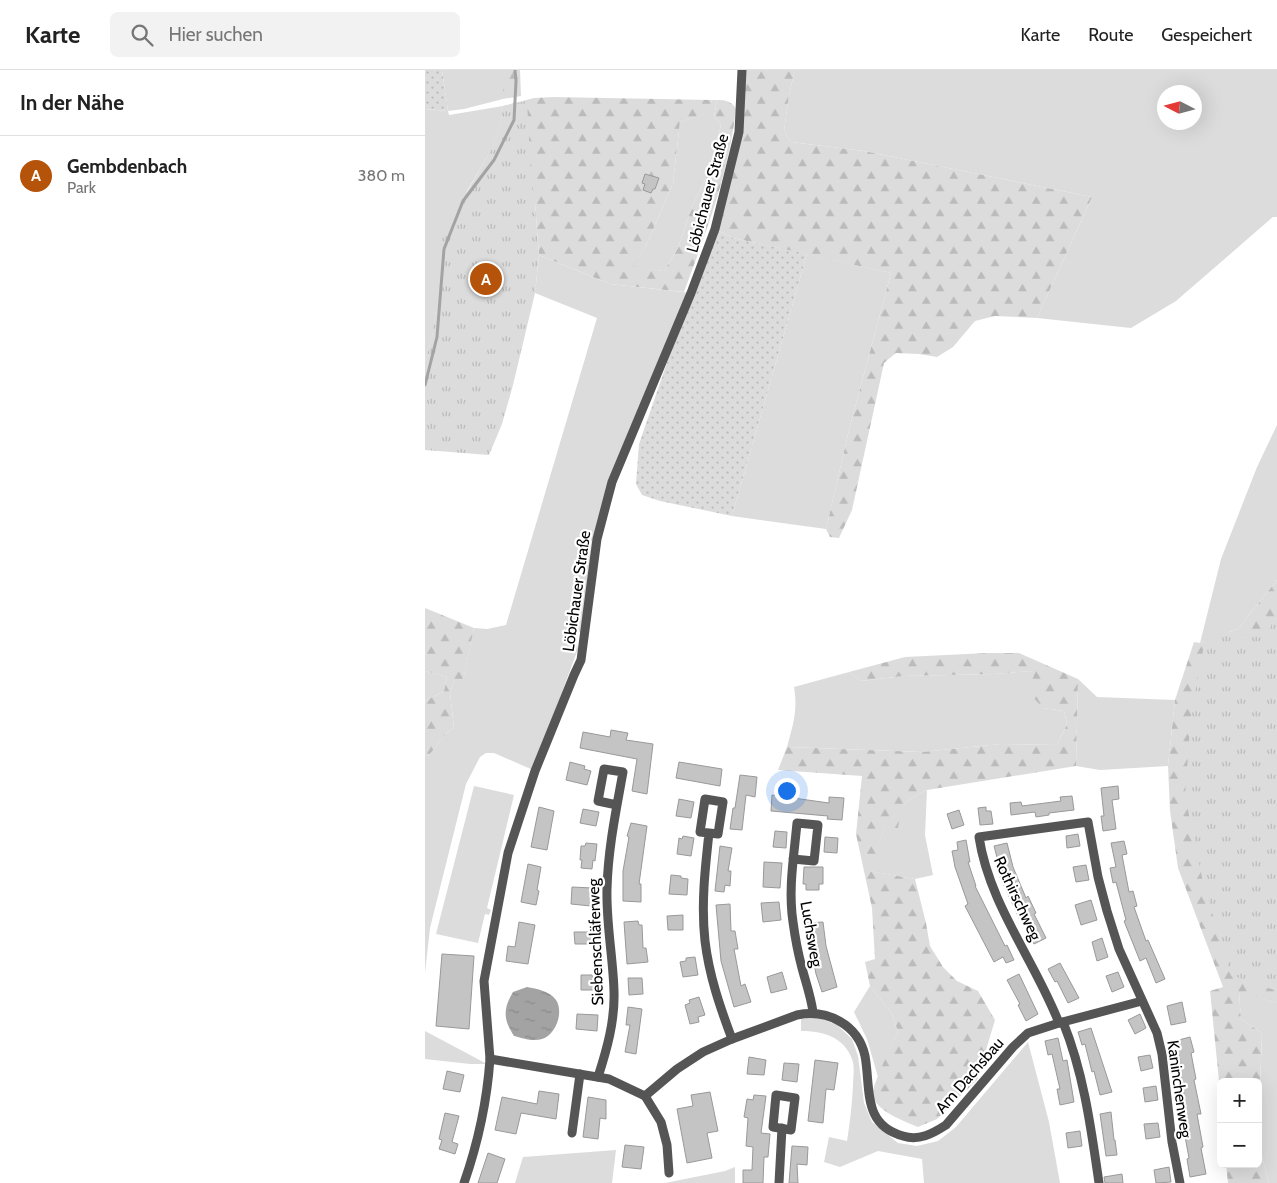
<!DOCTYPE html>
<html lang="de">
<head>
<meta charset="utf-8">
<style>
	:root { --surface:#fff; --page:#f2f2f2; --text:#222; --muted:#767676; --line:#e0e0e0; --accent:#b45309 }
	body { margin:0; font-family:Cabin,sans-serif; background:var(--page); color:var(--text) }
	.controls { position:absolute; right:15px; bottom:15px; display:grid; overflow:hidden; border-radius:8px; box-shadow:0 5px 20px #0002 }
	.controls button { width:45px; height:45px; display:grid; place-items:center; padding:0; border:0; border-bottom:1px solid var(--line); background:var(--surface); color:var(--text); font:25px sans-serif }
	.compass { position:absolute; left:732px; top:15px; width:45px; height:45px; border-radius:50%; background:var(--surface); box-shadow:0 5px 20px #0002; rotate:276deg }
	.you { position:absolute; left:361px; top:720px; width:18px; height:18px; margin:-12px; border:4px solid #fff; border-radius:50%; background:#1a73e8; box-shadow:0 0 0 8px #1a73e833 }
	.badge { display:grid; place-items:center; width:32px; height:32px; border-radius:50%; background:var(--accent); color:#fff; font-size:16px; font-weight:700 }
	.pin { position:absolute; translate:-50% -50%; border:2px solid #fff; box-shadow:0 1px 5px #0006 }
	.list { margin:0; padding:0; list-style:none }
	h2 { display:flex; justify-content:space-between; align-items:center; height:65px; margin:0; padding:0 20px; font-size:21px }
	h2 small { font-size:16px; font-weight:400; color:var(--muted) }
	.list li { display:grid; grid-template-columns:32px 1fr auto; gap:15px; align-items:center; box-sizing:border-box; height:80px; padding:0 20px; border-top:1px solid var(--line) }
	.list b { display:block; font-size:19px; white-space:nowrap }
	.list p { margin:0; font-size:16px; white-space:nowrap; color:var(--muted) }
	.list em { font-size:16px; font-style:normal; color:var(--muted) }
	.icon { flex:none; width:28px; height:28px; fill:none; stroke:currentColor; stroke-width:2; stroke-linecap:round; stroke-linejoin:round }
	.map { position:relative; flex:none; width:852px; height:1113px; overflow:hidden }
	header { display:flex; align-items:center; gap:30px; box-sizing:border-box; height:70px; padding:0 25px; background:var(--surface); border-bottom:1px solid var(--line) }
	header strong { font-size:24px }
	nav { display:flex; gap:28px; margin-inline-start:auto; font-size:18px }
	.search { width:350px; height:45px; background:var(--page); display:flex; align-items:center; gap:12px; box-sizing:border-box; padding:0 18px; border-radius:8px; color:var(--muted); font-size:19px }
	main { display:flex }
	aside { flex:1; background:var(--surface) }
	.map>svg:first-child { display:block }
	.grass { fill:#dcdcdc; fill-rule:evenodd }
	.forest { fill:url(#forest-firs) }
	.park { fill:url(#park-tufts) }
	.garden { fill:url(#garden-dots) }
	.water { fill:url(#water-ripples) }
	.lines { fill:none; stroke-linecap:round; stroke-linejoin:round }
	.stream { stroke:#a3a3a3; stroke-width:3 }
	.building { fill:#c4c4c4; stroke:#999 }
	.minor { stroke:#555; stroke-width:9 }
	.labels { text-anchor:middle; stroke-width:4.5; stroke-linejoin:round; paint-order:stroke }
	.street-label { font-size:16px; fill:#000; stroke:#fff }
</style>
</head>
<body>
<header>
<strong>Karte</strong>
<div class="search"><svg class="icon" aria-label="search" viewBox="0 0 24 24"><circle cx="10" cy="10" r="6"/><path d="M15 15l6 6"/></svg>Hier suchen</div>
<nav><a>Karte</a><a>Route</a><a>Gespeichert</a></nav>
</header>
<main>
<aside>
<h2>In der Nähe<small></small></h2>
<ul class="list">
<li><span class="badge">A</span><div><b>Gembdenbach</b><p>Park</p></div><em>380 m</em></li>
</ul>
</aside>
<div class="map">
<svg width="852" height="1113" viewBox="0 0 852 1113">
	<defs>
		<pattern id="forest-firs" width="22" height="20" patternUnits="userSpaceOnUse" patternTransform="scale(1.25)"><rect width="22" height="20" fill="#dcdcdc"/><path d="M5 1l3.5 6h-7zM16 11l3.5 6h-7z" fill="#bbb"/></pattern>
		<pattern id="park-tufts" width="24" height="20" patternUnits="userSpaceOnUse" patternTransform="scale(1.25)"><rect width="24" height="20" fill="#dcdcdc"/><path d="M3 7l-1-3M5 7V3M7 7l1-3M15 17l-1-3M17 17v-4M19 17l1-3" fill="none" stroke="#bbb"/></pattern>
		<pattern id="garden-dots" width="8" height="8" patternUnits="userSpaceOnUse" patternTransform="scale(1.25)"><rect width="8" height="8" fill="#dcdcdc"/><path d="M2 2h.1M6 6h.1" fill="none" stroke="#bbb" stroke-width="1.8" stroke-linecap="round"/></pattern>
		<pattern id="water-ripples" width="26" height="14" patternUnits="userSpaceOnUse" patternTransform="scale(1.25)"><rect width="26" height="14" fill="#a3a3a3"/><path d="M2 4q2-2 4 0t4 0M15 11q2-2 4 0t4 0" fill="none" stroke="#8b8b8b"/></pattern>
	</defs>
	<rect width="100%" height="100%" fill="#fff"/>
	<!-- grass -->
	<g class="grass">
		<path d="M17,0H78V29L39,39L23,41L24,45L78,36L75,59L68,77L42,121L11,241L7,269L0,290V39L23,41Z"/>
		<path d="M370,0H852V147H848L751,231L706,258L612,248L667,127L439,81L366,72L359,61L364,25ZM740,22H770V52H740Z"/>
		<path d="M287,30H292L289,47L296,54L288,94L267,136L253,178L239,201L207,197L221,176L248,113L255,52L283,43Z"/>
		<path d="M382,184L466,203L425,356L401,459L307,446Z"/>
		<path d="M114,185L185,214L266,223L209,360L172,469L160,566L149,558L153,579L108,700L69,683H61L55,687L41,714L5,858L0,903V685L3,686C14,675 16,665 29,658L25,623L30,610H38L49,558L62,559L81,555L172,248L110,223Z"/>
		<path d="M852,355V510L813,559L775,573L796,489L832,397Z"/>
		<path d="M0,601L22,607L19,621L0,631Z"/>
		<path d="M606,601L610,605L618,638L639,641L642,654L632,675L575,674L497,682L362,677C368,655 373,640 369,617L424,602L436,611L479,606L570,604Z"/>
		<path d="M653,609L672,627L750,630L743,696L675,700L651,696Z"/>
		<path d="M49,716L89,725L62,838L66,840L64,845L60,844L53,873L11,864Z"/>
		<path d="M502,720L500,765L508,805L490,809L444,801L459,758H472C478,732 478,732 502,720Z"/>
		<path d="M445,916L467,944L473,962L453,1007L442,969L429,942Z"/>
		<path d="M814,921L852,933V1113H844L833,1071L837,963L816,949Z"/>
		<path d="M376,948H395L412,955L427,969L433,986L439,1033L447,1052L473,1073L492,1076L513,1071L531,1057L603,972L624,1052L635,1113H499L497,1089L453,1081L415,1097L399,1092L404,1067L422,1071C425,1052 427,1035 428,1016C428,1008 430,996 427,989C419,967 398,961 376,961Z"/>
		<path d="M0,961L62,994H45L0,989Z"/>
		<path d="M191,1080L187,1113H90L98,1087Z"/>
		<path d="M310,1097V1113H240L300,1101Z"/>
	</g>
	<!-- forest -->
	<g class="forest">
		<path d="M78,0H95L96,26L78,29Z"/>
		<path d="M317,0H370L364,25L359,61L366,72L439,81L667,127L612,248L570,246L550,251L528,277L512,287L494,284L471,283L459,293L427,440L414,468L405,467L401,459L425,356L466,203L308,168L290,159L314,63Z"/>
		<path d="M129,27L287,30L284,43L255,52L248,113L221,176L208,196L239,201L253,178L267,136L288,94L296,54L289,47L292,30C300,30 307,31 311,39C304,103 281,162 259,222L185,214L114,185L110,133L0,290L7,269L11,241L12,194L19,162L68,77L75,59L78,36L109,28Z"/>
		<path d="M852,510V933L814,922L816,949L837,963L833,1071L844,1113H803L801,1094H833V1012H796V1031L785,921L798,917L753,798L745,741L743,696L750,630L769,572L775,573L813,559Z"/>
		<path d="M0,538L49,558L38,611L30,610L25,623L29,658C16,665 14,675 3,686L0,685V631L19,621L22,607L0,601Z"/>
		<path d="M562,583H594L653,609L651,696L502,720C478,732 478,732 473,758H459L445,801L490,809L501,853L505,876L518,897L532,911L553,921L570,950L552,1010L512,1049L493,1057C481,1052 448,1040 448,1024C447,1014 468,974 473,962L467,944L445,916L440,892L450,889L447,838L431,764L437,706L353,700L362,677L497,682L575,674L632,675L642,654L639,641L618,638L603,622L609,605L606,601L570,604L479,606L436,611L424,602L480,587Z"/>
	</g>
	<!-- park -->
	<g class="park">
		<path d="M102,31L106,106L110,133L114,185L110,223L88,315L77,354L64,385L0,380V290L7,269L11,241L12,194L19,162L68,77L75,59L78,36Z"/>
		<path d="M852,542V921L806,905L778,812L760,726L766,645L782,559L841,568Z"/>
	</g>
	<!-- garden -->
	<g class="garden">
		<path d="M0,0H17L23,41L0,39Z"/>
		<path d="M290,159L308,168L382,184L307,446L235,431L217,425L211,414L214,374L266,223Z"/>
	</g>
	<!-- water -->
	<path class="water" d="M102,917C112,919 125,921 131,930C139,942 131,965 117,969C108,972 97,968 89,966C78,949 78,939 88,922Z"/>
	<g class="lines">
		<!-- stream -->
		<path class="stream" d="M0,315L12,267L19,179L38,131L69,90L89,50L91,11L90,0"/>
	</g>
	<!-- building -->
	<g class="building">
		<path d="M220,104L234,108L230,119H228L226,123L218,120L220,114L217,113Z"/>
		<path d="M186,660L203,663L201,670L228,674L222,724L207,721L212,689L155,678L158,662L185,667Z"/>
		<path d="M145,692L160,696L159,699L166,701L162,715L141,710Z"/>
		<path d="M254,692L297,699L295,716L251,708Z"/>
		<path d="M315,705L332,707L330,727L321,725L317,760L305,759L308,738H310Z"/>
		<path d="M693,716L694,729L687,730L691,759L678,761L676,746H679L676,718Z"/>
		<path d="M347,725L404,733V727L419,728L417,750L402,749L403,746L346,741Z"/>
		<path d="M647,726L649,740L624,743V745L611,747L610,742L586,745L585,733L596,732L597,736L636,731L635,727Z"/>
		<path d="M254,729L269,732L266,748L251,746Z"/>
		<path d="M114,737L129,741L122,780L106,777Z"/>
		<path d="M561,737V741H566L568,754L555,755L553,738Z"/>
		<path d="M158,739L174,742L171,756L155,753Z"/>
		<path d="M534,740L539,755L527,759L522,744Z"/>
		<path d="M206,753L222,756L214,814H216V832L198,831V801L204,767L202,766Z"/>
		<path d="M350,761L362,762L361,778L348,777Z"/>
		<path d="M653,764L655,776L642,778L641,766Z"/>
		<path d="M258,766L269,768L266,786L252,784L254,768L257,769Z"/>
		<path d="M400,767L413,768L412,783L399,782Z"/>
		<path d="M541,770L545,792H543L551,816H550L580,876L582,875L589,890L581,893L578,887L569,892L540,836L543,834L530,797L527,781L533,780L532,772Z"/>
		<path d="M699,771L702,784L697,785L704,822L708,821L712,836L709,837L721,871L723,870L740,909L731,913L721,888L715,891L699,851L701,850L691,812L688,813L685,798L691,797L686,773Z"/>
		<path d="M161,773L172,774L170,791L168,790L167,799L156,798L157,790H155L156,776H160Z"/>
		<path d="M582,773L588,797L601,828L603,826L611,843L609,844L621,868L609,874L597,850H595L575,807L577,806L569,776Z"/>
		<path d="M295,776L307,778L303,801H306L305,816L300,815L299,822L290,821Z"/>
		<path d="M339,792L357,793L355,818L338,817Z"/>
		<path d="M103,794L116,797L112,820L114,821L111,835L96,832Z"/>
		<path d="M661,795L664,810L651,812L648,797Z"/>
		<path d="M379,797H398V814H394V820H381V814H378Z"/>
		<path d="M246,805L256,806V808L263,809L262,825L244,824Z"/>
		<path d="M147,817L167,818L166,836L146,834Z"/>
		<path d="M666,830L672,850L656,855L650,835Z"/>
		<path d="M354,832L356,850L338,852L336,833Z"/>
		<path d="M305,834L306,861H310L313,879H309L316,916L320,914L326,932L309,937L296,891L291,835Z"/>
		<path d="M258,845V860H243L242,846Z"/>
		<path d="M213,851L214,855H217L218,878H221L223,892L202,894L199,852Z"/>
		<path d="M94,852L110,855L103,894L81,891L83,876L90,877Z"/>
		<path d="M398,852L401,876L412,917L397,922L391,904L382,853Z"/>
		<path d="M149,862H168V874H150Z"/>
		<path d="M677,868L683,887L672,891L667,872Z"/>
		<path d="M17,884L49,886L44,959L11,956Z"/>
		<path d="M270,887L273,905L258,907L255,892L261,891V888Z"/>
		<path d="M635,893L654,928L643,933L632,911L630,912L623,899Z"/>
		<path d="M357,902L362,919L346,923L342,907Z"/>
		<path d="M693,902L699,917L687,922L681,906Z"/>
		<path d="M594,904L613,944L601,951L593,935L595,934L582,910Z"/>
		<path d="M156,905H167L168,910H172V920H156Z"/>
		<path d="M203,908H217L218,924L204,925Z"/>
		<path d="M274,927L280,945L273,947L274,952L265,954L260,935L265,933L264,930Z"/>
		<path d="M757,932L761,952L746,955L742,936Z"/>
		<path d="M203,937L217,939L211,984L200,982L205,955H201Z"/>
		<path d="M152,944L173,945L172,961L151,959Z"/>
		<path d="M715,944L721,958L710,964L703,950Z"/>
		<path d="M666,958L687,1022L675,1025L669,1001L667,1002L660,974L657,975L653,962Z"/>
		<path d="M765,967L769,982L766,983L771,1009L769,1010L776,1044H772L778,1077L776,1078L781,1104L765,1107L762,1089L764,1088L759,1061L761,1060L753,1025L759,1024L754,999L757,998L750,971Z"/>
		<path d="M633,968L638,991L642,990L649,1032L635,1035L632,1019H635L627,984L623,985L620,971Z"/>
		<path d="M725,985L728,998L716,1001L713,987Z"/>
		<path d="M324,987L341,990L339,1005L322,1004Z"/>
		<path d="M390,990L413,993L409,1020L401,1019L398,1053L383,1051Z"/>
		<path d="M359,993L374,994L372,1012L357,1010Z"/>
		<path d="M22,1001L39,1005L35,1022L18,1019Z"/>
		<path d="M731,1016L733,1030L720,1032L718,1018Z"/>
		<path d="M114,1021L134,1024L131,1049L96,1043L91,1064L70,1060L77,1027L112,1034Z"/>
		<path d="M285,1022L293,1061L282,1063L287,1088L262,1093L252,1039L268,1036L266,1025Z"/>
		<path d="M329,1025L341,1026L336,1063L345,1064L343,1087H339L338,1113H318V1100H327L328,1077L321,1076L323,1048L319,1047L322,1029L328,1030Z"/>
		<path d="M163,1027L181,1030V1049L175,1048L173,1069L158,1067Z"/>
		<path d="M686,1042L689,1070H690L692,1085L681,1086L675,1044Z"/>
		<path d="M20,1043L34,1046L27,1072L33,1074L30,1084L14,1079L17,1070L14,1069Z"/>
		<path d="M733,1053L735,1067L721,1069L719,1054Z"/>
		<path d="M655,1061L657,1076L643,1078L641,1063Z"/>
		<path d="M200,1075L219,1077L216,1099L197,1097Z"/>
		<path d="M367,1076L383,1077L382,1095L372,1094L373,1113H364Z"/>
		<path d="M63,1083L80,1089L72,1113H53Z"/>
		<path d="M744,1097L746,1112L731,1113L729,1100Z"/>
		<path d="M697,1104L698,1113H680L679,1107Z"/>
	</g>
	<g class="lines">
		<!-- minor -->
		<g class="minor">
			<path d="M284,763L293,764L298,732L280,729L275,762L284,763C280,799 276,835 280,871C284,905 295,937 307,969"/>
			<path d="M368,789L389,791L393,755L372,753C369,786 363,819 368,852C370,867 373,883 377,898C381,913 386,927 388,942"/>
			<path d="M638,952C659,1004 666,1058 674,1113"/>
			<path d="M634,953C610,891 564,834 554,767L663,752L673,807L682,841L694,879L732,963L737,984L747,1072L755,1113"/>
			<path d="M65,989L184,1009L220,1026L236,1052L242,1075L244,1103"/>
			<path d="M173,1007C182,979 190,951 189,921C188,887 181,853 182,819C183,779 191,741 198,702L179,699L173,731L192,735"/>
			<path d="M351,1025L370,1028L366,1060L348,1057Z"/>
			<path d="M220,1026L252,999L278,982L307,969L372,945C402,939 433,954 440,986C446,1018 437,1055 478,1066C494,1071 507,1064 521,1055L588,977L603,963L634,953L717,931"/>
			<path d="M147,1063L155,1004"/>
			<path d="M39,1113C53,1073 62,1031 65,989L59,911L83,783L110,701L149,605L156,590L172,469L187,412L266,223L290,159L314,62L317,0"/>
			<path d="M354,1113L357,1058"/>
		</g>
	</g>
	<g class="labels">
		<!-- street labels -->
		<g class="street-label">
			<text transform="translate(282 123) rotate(-75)" y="6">Löbichauer Straße</text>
			<text transform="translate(151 521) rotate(-82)" y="6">Löbichauer Straße</text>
			<text transform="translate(593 828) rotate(65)" y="6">Rothirschweg</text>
			<text transform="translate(387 864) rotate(80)" y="6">Luchsweg</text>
			<text transform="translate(170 872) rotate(-92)" y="6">Siebenschläferweg</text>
			<text transform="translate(544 1005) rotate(-49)" y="6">Am Dachsbau</text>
			<text transform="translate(755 1019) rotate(82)" y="6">Kaninchenweg</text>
		</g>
	</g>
</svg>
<div class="controls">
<button>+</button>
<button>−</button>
</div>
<svg class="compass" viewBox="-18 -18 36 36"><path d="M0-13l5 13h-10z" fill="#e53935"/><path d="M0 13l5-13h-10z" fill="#767676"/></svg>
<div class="you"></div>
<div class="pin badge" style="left:61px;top:209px">A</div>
</div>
</main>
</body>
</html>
